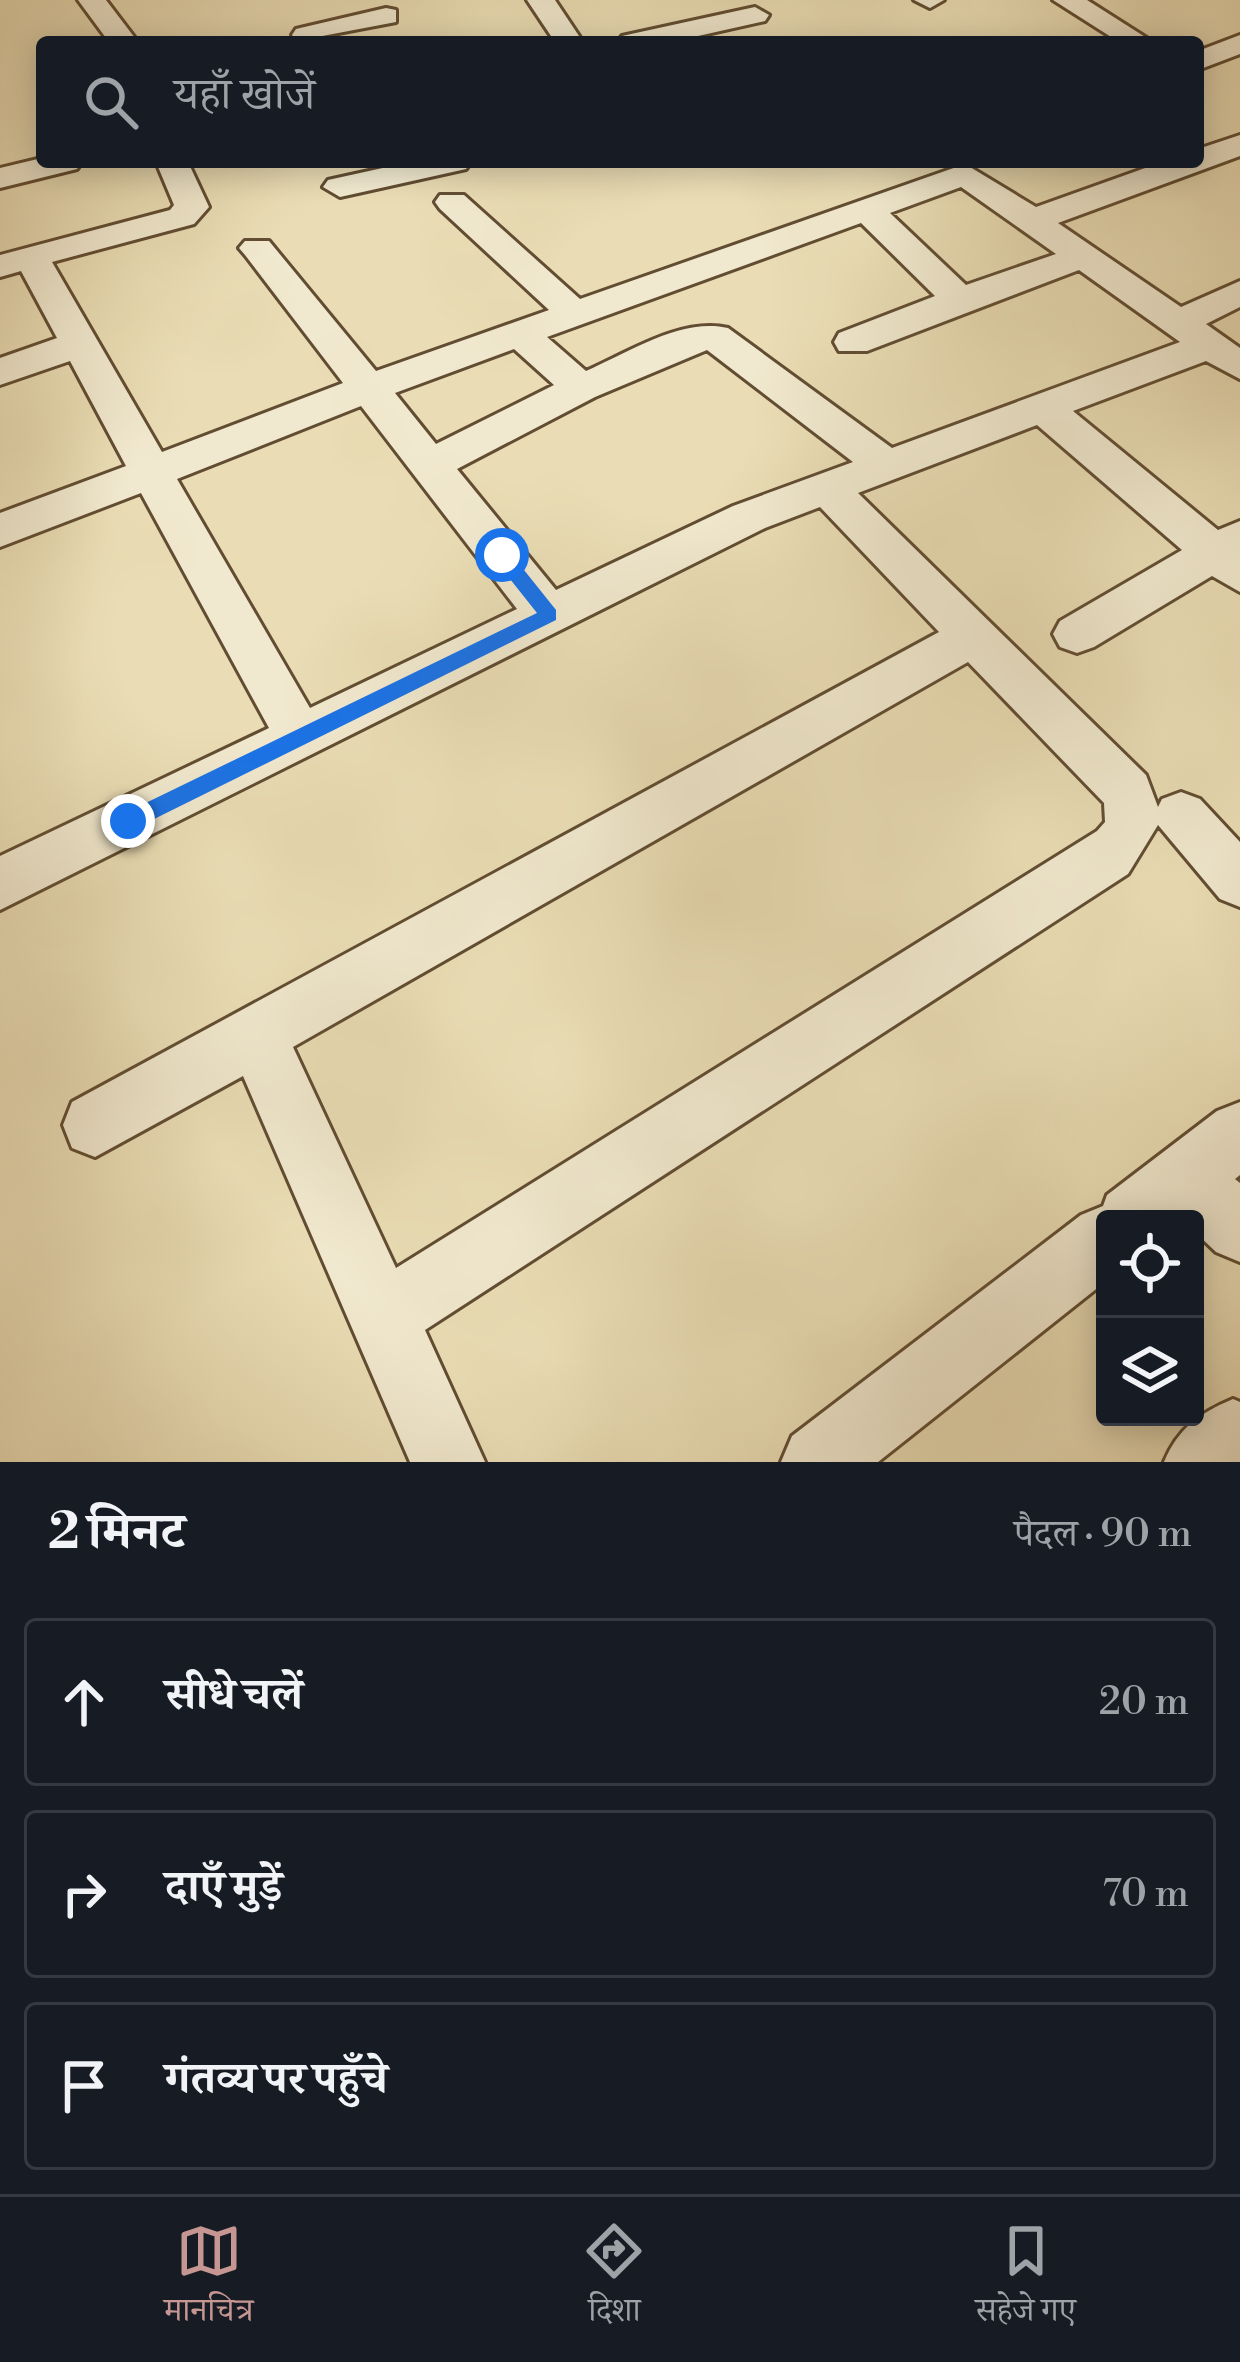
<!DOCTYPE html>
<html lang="hi">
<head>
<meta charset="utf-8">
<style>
	:root { --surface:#171b24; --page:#20242c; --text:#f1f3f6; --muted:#9ea1a6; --line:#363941; --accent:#c59692 }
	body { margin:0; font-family:"Libre Bodoni","Noto Serif Devanagari",serif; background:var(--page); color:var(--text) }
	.controls { position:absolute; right:36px; bottom:36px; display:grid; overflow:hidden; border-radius:12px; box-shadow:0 6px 30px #0003 }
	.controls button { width:108px; height:108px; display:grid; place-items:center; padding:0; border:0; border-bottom:3px solid var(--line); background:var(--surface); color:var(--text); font:60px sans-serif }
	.stop { position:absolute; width:36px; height:36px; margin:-27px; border:9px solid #1a73e8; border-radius:50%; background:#fff }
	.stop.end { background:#1a73e8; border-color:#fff; box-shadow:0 3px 12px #0008 }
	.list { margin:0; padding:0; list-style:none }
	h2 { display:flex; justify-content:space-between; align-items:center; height:156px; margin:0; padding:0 48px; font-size:51px }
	h2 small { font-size:39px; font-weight:400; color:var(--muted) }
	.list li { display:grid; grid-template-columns:78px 1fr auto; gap:36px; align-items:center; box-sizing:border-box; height:168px; margin:0 24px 24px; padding:0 24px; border:3px solid var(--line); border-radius:12px }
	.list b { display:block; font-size:45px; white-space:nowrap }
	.list em { font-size:39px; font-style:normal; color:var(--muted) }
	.icon { flex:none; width:66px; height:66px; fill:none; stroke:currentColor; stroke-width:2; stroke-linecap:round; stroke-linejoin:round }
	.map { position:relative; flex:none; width:1240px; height:1462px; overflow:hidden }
	.search { position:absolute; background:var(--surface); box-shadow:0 6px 30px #0003; left:36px; right:36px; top:36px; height:132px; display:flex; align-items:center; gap:30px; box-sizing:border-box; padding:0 42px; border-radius:12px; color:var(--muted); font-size:45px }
	.sheet { height:732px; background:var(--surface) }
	nav { display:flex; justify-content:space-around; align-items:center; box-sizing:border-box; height:168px; border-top:3px solid var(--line); background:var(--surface); font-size:33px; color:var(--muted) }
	nav a { display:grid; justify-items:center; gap:6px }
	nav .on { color:var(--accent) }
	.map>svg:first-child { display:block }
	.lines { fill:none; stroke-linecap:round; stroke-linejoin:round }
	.minor-casing { stroke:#624d32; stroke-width:6 }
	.minor { fill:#f1e9cf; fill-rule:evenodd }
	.route { fill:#1a73e8 }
</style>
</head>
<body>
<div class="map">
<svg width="1240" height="1462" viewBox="0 0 1240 1462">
	<rect width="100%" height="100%" fill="#eaddb5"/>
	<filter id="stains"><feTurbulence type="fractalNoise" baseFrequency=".00167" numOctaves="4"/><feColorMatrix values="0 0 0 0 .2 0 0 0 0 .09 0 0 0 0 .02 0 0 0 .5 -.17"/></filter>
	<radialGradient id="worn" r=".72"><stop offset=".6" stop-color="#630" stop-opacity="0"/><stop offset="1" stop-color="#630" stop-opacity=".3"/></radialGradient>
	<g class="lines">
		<!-- minor casing -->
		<g class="minor-casing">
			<g id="minor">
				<path d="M78,0H106L138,42H109Z"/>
				<path d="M527,0H555L583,42H555Z"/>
				<path d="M914,0H944L930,8Z"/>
				<path d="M1053,0H1087L1153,42H1119Z"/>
				<path d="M755,7L769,15L765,21L671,42H618L622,36Z"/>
				<path d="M386,8L396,10V22L296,41L292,35L296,29Z"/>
				<path d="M1240,35V54L1198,70V51Z"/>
				<path d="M1240,135V156L1058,223L1181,307L1240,281V307L1206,324L1240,348V379L1206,361L1073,411L1218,530L1240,521V592L1212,576L1094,647L1077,653L1060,647L1053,634L1060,621L1182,550L1037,425L858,493L1146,775L1158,807L1162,799L1181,792L1200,799L1240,842V907L1220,899L1158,825L1128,874L425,1330L485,1462H410L243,1076L95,1157L72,1148L63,1125L72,1102L939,632L820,507L765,528L0,910V856L269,728L141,493L0,547V513L126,466L70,361L0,385V358L57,338L21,271L0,277V255L170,210L174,205L156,162H188L209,207L194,224L52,262L162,452L343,383L245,255L239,248L245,241H269L376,371L549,310L440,209L435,202L440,195H464L580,299L965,164L1036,207L1162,162H1198V149ZM961,187L1056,254L966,285L890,213ZM861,223L935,296L839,333L834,342L839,351H867L1079,270L1180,342L892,448L728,328C682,317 627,353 586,371L547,337ZM514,349L554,385L436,444L395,393ZM707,350L853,462L733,506L556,590L457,469L595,397ZM361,406L517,609L310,708L177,479ZM968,662L1104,803L1105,822L1097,831L396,1268L293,1047Z"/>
				<path d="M42,158L82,162L77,169L0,188V168Z"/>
				<path d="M410,162H471L466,169L340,197L323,187L328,180Z"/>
				<path d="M1240,1102V1175L1235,1179L1240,1183V1262L1216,1252L1195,1232V1219H1105V1282L878,1462H781L792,1436L1081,1215L1103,1206L1107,1195L1217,1111Z"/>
				<path d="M1233,1399L1240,1402V1462H1164C1178,1428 1200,1413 1233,1399Z"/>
			</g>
		</g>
		<!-- minor -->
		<use href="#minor" class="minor"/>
	</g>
	<!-- route -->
	<path class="route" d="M495,550H508L556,610V620L136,828H121V815L537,613L495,560Z"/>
	<rect width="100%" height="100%" filter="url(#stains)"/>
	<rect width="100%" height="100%" fill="url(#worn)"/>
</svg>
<div class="controls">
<button><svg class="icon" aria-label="locate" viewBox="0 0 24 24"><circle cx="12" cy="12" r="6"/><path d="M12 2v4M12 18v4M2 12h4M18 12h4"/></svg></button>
<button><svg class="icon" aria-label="layers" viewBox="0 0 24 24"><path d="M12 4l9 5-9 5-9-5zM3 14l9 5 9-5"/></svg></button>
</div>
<div class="stop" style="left:502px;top:555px"></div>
<div class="stop end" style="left:128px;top:821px"></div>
<div class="search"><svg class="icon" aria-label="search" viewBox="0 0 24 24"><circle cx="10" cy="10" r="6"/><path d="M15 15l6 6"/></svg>यहाँ खोजें</div>
</div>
<section class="sheet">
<h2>2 मिनट<small>पैदल · 90 m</small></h2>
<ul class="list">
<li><svg class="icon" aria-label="ahead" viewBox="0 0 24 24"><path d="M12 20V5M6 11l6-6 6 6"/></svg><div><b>सीधे चलें</b></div><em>20 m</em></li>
<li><svg class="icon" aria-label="right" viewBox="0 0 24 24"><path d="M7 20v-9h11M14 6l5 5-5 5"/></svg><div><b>दाएँ मुड़ें</b></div><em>70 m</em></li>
<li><svg class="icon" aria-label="arrive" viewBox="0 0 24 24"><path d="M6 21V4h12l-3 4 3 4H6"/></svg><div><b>गंतव्य पर पहुँचे</b></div></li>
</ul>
</section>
<nav>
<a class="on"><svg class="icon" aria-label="map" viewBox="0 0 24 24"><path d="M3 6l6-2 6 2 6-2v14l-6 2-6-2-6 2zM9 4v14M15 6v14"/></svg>मानचित्र</a>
<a><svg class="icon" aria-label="directions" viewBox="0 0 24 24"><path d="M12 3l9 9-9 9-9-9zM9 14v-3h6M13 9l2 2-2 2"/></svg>दिशा</a>
<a><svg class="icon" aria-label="saved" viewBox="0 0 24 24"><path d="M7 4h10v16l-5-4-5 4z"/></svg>सहेजे गए</a>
</nav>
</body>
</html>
